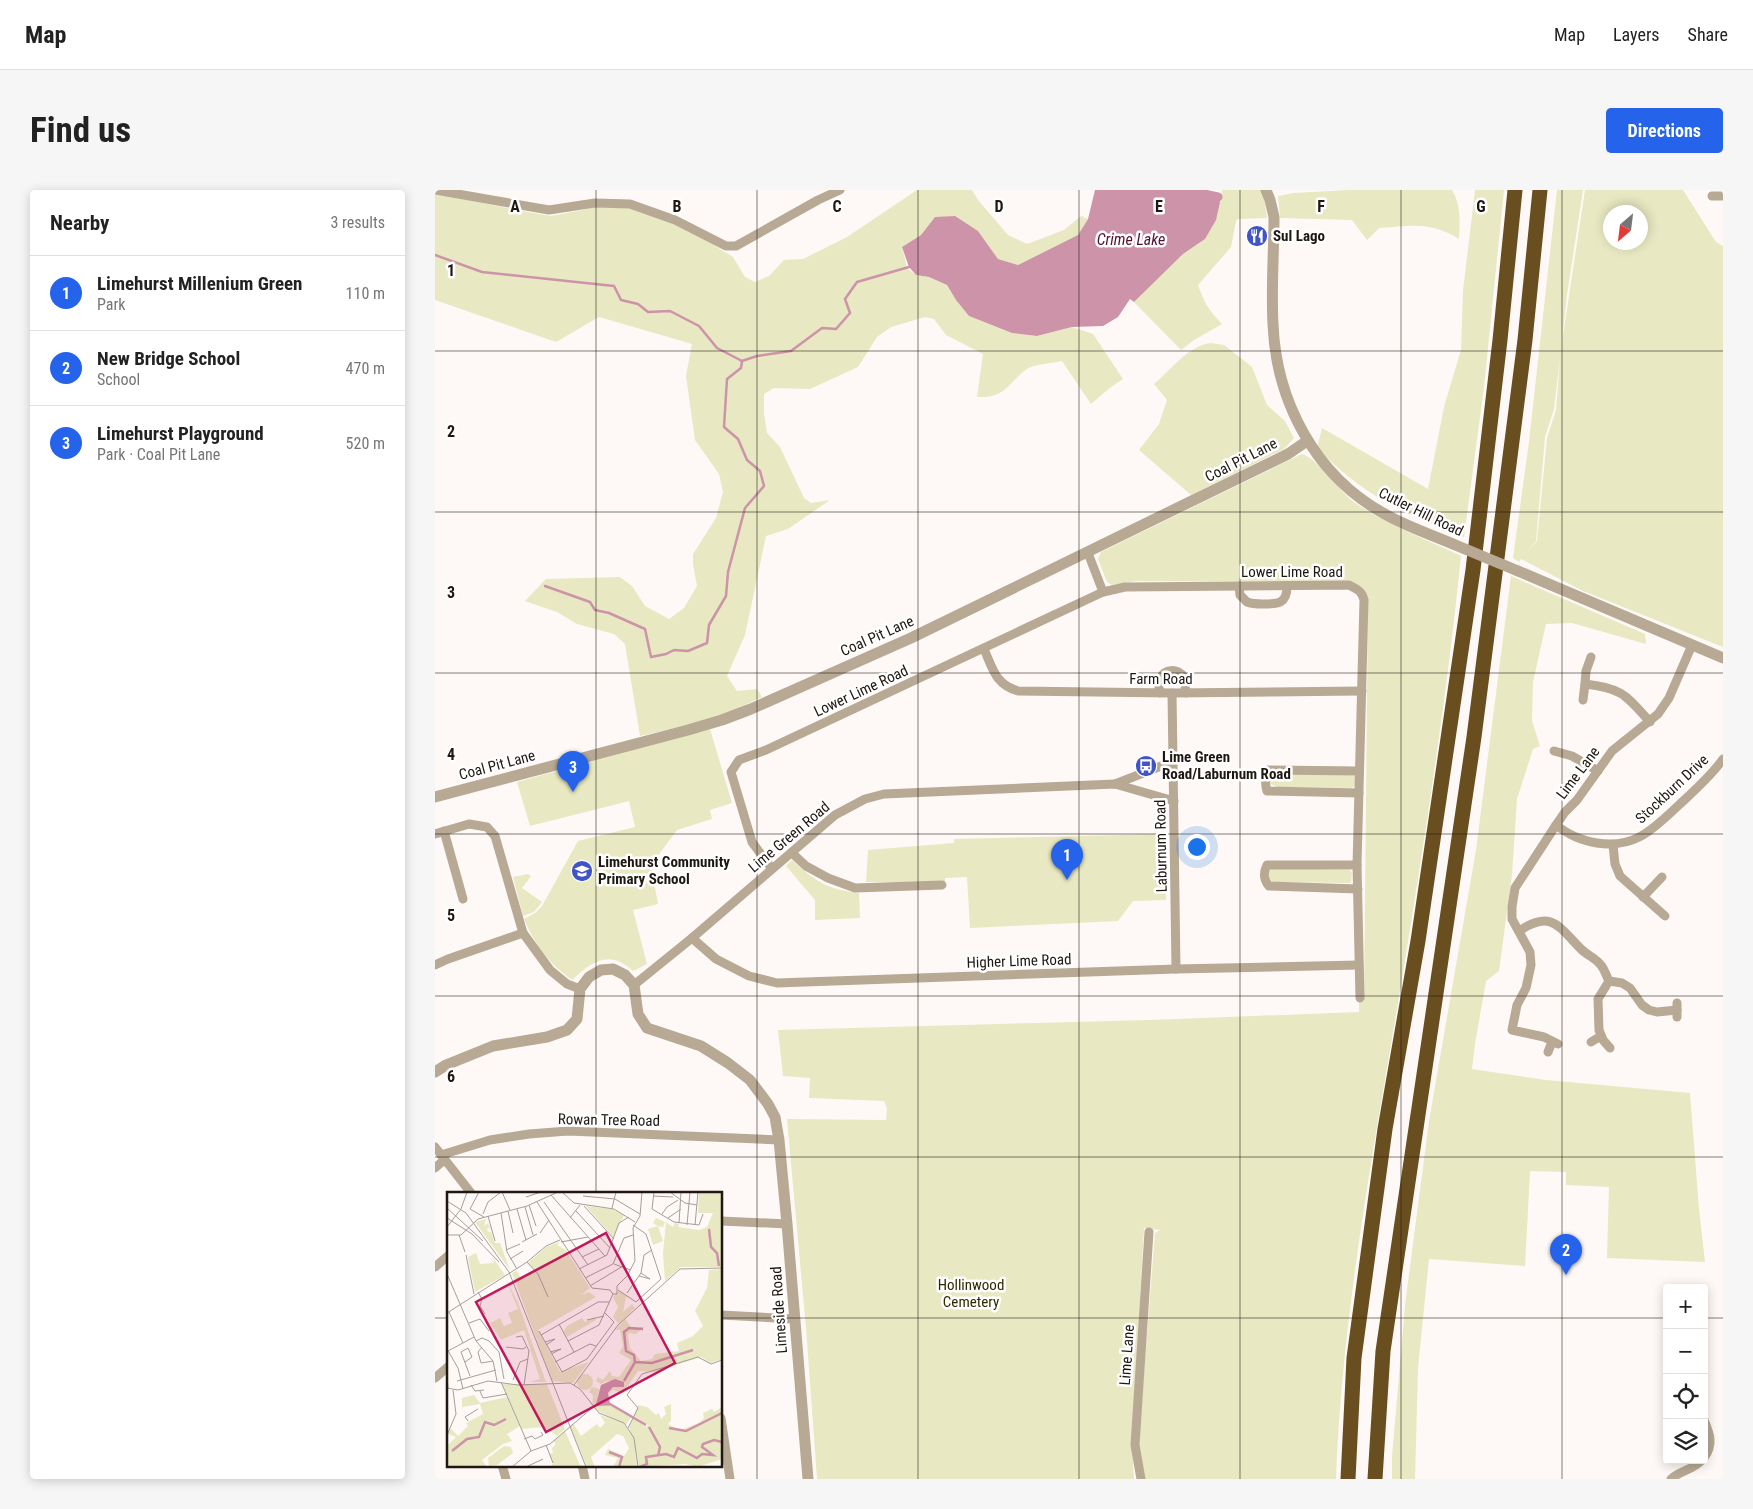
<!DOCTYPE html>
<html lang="en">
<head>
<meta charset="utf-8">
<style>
	:root { --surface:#fff; --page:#f6f6f6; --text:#222; --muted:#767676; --line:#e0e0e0; --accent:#2563eb }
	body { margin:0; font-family:"Roboto Condensed",sans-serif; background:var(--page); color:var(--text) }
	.controls { position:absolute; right:15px; bottom:15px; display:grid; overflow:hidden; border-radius:5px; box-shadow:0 2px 12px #0003 }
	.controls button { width:45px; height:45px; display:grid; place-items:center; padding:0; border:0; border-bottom:1px solid var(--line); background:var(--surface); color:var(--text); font:25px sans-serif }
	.compass { position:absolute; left:1168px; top:15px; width:45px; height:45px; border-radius:50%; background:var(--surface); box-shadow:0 2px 12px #0003; rotate:208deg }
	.you { position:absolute; left:761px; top:656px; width:18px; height:18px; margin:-12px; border:4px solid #fff; border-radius:50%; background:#1a73e8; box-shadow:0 0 0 8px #1a73e833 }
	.badge { display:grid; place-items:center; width:32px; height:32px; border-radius:50%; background:var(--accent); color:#fff; font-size:16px; font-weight:700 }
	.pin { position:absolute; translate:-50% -41px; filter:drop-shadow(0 1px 2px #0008) }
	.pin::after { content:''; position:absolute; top:26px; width:18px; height:15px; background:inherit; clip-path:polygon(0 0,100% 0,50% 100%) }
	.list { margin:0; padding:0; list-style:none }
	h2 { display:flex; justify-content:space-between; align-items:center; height:65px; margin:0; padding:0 20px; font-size:21px }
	h2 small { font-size:16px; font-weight:400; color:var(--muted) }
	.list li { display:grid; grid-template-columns:32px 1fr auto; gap:15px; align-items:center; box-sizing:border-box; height:75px; padding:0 20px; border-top:1px solid var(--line) }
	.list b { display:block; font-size:19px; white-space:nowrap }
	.list p { margin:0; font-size:16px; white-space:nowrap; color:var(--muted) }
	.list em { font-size:16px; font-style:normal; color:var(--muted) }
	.icon { flex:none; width:28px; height:28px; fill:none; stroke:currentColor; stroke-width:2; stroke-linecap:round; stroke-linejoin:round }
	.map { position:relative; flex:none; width:1288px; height:1289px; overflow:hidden; border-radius:5px }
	header { display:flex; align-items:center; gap:30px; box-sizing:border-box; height:70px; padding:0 25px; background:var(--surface); border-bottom:1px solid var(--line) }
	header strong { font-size:24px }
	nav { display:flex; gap:28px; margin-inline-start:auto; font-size:18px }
	.intro { display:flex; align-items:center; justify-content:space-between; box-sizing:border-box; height:120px; padding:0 30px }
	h1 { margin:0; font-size:35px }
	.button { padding:12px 22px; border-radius:5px; background:var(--accent); color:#fff; font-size:18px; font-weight:700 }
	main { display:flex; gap:30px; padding:0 30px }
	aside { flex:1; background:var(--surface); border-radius:5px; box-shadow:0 2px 12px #0003 }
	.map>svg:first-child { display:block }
	.green { fill:#e8e8c2; fill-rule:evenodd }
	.water { fill:#cc93a9 }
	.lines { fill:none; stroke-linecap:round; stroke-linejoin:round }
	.stream { stroke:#cc93a9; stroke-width:2.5 }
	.canal { stroke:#cc93a9; stroke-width:9 }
	.minor { stroke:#b7a994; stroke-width:9 }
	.tertiary { stroke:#b7a994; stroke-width:11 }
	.motorway { stroke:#694e1f; stroke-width:15 }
	.tertiary-bridge { stroke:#b7a994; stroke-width:11 }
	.grid { fill:none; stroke:#1f1712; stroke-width:1; stroke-opacity:0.55 }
	.labels { text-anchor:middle; stroke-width:5; stroke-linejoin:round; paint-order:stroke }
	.poi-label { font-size:15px; font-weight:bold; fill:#1f1712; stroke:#fff; text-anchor:start }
	.street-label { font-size:15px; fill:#1f1712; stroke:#fff }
	.park-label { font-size:15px; fill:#2d2b00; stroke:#fff }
	.water-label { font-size:16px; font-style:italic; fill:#541233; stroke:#fff }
	.inset-river { fill:none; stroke:#cc93a9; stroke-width:2.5 }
	.inset-road { fill:none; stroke:#a59f9b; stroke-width:1 }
	.view { fill:#c2185b; fill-opacity:0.15; stroke:#c2185b; stroke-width:2.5 }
	.inset-edge { fill:none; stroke:#1f1712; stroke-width:2.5 }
	.grid-label { font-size:16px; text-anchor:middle; font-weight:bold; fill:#1f1712; stroke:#fff; stroke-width:5; stroke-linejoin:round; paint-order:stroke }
</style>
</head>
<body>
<header>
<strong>Map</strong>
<nav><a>Map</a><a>Layers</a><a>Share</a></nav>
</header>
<div class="intro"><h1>Find us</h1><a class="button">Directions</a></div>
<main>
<aside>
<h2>Nearby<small>3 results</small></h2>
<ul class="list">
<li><span class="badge">1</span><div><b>Limehurst Millenium Green</b><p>Park</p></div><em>110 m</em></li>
<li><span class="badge">2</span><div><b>New Bridge School</b><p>School</p></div><em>470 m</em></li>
<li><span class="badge">3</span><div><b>Limehurst Playground</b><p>Park · Coal Pit Lane</p></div><em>520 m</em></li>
</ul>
</aside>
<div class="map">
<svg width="1288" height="1289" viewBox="0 0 1288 1289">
	<rect width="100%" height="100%" fill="#fef9f6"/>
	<!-- green -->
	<g class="green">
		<path d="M482,0H537L543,10L573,45L592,54L629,40L646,26L653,29L643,45L583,75L563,69L543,41L500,27L486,45L467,57L472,78L481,85L494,87L512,95L521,110L534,126L577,143L602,146L637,137L658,144L688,189L676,197L656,214L627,171C618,173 599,174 592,179C572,193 572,208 542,207L548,164L511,145L499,129L490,127L456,137L442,147L423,177L375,199L339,198L329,204V223L332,243L345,257L369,308L376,313L395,310L353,339L331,346L310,445L292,486L302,501L322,499L327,507L283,528L205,546L190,454L179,444L142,434L122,422L90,411L111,389L185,387L197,396L210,416L234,429L249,418L262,396L258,374V364L281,328L288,302L284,284L260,250L251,186L257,154L164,127L121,152L0,110V3L87,21L116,26L158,18H194L236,33L277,54L298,67L310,87L320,92L334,86L349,70L368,69L412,47Z"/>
		<path d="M787,0H828L832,28L803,29L801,31L796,57L763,95C769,112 774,121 787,134L759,150L746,160L699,112L748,64L770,49L785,12Z"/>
		<path d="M914,0H1017C1026,14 1025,32 1024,49C995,31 977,36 944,38L932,50L917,30L845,28L843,6L858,3Z"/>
		<path d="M1040,0H1069L1049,197L1029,347C970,326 926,303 882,258L887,238L993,299L1009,217L1026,160L1028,101Z"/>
		<path d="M1122,0H1148L1132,105L1126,159L1150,0H1248L1281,52L1288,56V457L1148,401L1086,369L1084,372L1078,368L1094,252ZM1176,22H1206V52H1176ZM1125,169L1121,220L1112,248L1102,351L1093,361L1101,351L1110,247L1119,219Z"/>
		<path d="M775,153L789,155L817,177L832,215L850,231L859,248L849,259L756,305L704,260L724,234L732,210L719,194C736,180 752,157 775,153Z"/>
		<path d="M867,264C887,271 904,303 923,315C956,336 992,350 1026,366C1011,514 988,660 964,807C937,967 907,1127 901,1289H708L703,1260L720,1043L725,1040L709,1038L697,1255L699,1289H382L371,1138L352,929L451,930L452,918L449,911L374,908L375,888L348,886L343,840L714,830L924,822V811H929L933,407L926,397L914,392L701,391L677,395L672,392L663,369L666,362Z"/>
		<path d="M1076,386L1210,444L1211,454L1137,433L1111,434L1098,492L1097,531L1105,556L1098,559L1082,609L1077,685L1064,781L1051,791L1040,854L1037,879L1111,890L1255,903L1264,1019L1270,1072L1172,1068L1174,997L1131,995V982L1095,981L1090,1076L994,1069L983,1178L980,1289H957V1267L970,1115L994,931L1041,660Z"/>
		<path d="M275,539L297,613L275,620L277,629L242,640L216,675L223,714L198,720L212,774L198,781C175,759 157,771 137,790C114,774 100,755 89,729L100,723L107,716L143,651L200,637L194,611L95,636L82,592Z"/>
		<path d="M841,584L918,585L921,587L922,594L917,598L842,597L836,594L835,589Z"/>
		<path d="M731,644V710L698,711L683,731L535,738L532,687L510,688V692H431L433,660L519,653V649Z"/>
		<path d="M357,670C382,692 390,699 424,703L425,728L380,730V710L351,676Z"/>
		<path d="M837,678L915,680L917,683L916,692L914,693L837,692L832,685Z"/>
		<path d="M93,684L96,686L87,698L107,712L99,722L88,726L78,687Z"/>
	</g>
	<!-- water -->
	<path class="water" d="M660,0H751L783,7L785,12L781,30L770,49L748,64L699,112L695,109L683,127L668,136L637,137L602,146L577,143L534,126L521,110L512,95L494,87L481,85L474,77L467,57L486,45L500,27L520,26L543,41L563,69L583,75L643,45L653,29Z"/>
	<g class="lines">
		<!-- stream -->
		<g class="stream">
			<path d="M0,65L47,82L179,96L186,110L203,114L213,122L235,121L264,136L282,158L307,171L322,166L356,161L387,138L401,139L415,123L410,109L422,92L474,77"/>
			<path d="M110,396L155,412L160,420L174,423L210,439L216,467L231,464L239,460L253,461L272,453L274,435L291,406L293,382L310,318L329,296L325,281L312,270L303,249L289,237L292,189L306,178L307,171"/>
		</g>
		<!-- canal -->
		<path class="canal" d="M751,0L783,7"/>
		<!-- minor -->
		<g class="minor">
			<path d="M0,0L114,20L160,13L195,14L240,30L291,56H301L383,10L405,0"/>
			<path d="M1277,6H1288"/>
			<path d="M653,363L668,402"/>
			<path d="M804,396L805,405L812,412C817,414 822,414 828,414C843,414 852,414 852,396"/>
			<path d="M549,459C558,479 560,494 583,501L737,503L927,501"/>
			<path d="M1156,467L1151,481L1150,494C1187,498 1191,505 1215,532"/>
			<path d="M725,503C724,499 723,494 725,490C729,477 743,479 749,487L751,503"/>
			<path d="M737,503L741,779"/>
			<path d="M1148,510L1150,494"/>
			<path d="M1119,561L1137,566L1163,581"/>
			<path d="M680,594L739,571"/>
			<path d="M924,603L832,601L831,597L830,583L833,580L924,581"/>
			<path d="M1121,635C1134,645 1145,650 1162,653C1201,659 1219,638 1245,614C1260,600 1277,585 1288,569"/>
			<path d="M9,641L28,709"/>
			<path d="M0,644L34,634L52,637L60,646L88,743L115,780L132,794L145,799"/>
			<path d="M1178,655L1180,674L1185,686L1230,726"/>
			<path d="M357,663L371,676L393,688L420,698L507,695"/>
			<path d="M922,675H832C828,683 828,689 834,696L923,699"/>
			<path d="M337,679L317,652L296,582L304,570L331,560L668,402L690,397L914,395C922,399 927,401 929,410L922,675L925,808"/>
			<path d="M1208,707L1227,687"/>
			<path d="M1084,741C1117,719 1124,737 1146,759C1152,765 1160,768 1165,774C1169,778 1171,785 1174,791L1187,793L1195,798L1207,815L1214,820L1222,822L1242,820"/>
			<path d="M257,748L281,769L314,786L342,793L741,779L924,775"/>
			<path d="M0,775L13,769L88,743"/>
			<path d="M1174,791L1163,809L1164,840L1168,850L1175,858"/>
			<path d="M199,795L257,748L400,625L430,609L449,604L680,594L739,611"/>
			<path d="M1242,813V827"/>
			<path d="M1156,852L1166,846"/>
			<path d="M1123,854L1109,847L1077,840L1082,815L1091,798L1096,775L1095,762L1077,729V717L1080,698L1121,635L1130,622L1142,610L1177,561L1223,524L1234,508L1257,455"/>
			<path d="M1113,862L1117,852"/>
			<path d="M0,957L36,1003"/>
			<path d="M6,965L55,950L94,944L133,941L344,950"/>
			<path d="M0,978L9,970"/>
			<path d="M286,1031L352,1034"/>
			<path d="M0,1077L14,1065"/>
			<path d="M286,1125L359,1129"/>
			<path d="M0,1188L14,1176"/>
			<path d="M286,1228L295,1289"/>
			<path d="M1269,1230C1275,1244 1279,1254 1269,1268"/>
			<path d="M67,1275L71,1289"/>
			<path d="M147,1275L150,1289"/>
			<path d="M706,1289L700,1255L714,1042"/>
			<path d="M1236,1289C1246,1280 1258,1280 1267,1270"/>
		</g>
		<!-- tertiary -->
		<g class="tertiary">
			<path d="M831,0L835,10L839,27C839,62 836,98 838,134C841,211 880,285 948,323C970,336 995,344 1018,354"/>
			<path d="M1083,381L1288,468"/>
			<path d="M0,607L253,540L287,530L316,519L476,448L853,264L872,251"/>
			<path d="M0,882L11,875L58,856L112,847L132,840L142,829L145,799L154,787L166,780L178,779L190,785L199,795L203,824L212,838L266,856L293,873L315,890L333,914L340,927L344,950L352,1034L373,1289"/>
		</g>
		<!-- motorway -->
		<g class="motorway">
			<path d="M913,1289L919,1168L950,939L983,751L1038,380L1065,150L1080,0"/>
			<path d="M940,1289L948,1161L1039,547L1090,150L1105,0"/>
		</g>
		<!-- tertiary-bridge -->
		<path class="tertiary-bridge" d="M1018,354L1083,381"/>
	</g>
	<!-- grid -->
	<path class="grid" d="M161,0V1003M322,0V1289M483,0V1289M644,0V1289M805,0V1289M966,0V1289M1127,0V1289M0,161H1288M0,322H1288M0,483H1288M0,644H1288M0,806H1288M0,967H1288M0,1128H14M286,1128H1232M1269,1128H1288M161,1275V1289"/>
	<!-- icons -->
	<defs>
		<g id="restaurant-disc" transform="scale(1.125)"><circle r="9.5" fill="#4054c7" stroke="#fff"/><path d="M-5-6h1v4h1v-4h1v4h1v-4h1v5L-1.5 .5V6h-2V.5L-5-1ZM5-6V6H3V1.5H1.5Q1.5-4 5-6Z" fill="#fff"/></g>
		<g id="bus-disc" transform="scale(1.125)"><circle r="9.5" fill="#4054c7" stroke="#fff"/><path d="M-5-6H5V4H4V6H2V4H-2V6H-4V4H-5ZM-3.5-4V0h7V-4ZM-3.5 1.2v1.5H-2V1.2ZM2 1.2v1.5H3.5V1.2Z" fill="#fff"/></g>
		<g id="school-disc" transform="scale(1.125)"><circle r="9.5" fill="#4054c7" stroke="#fff"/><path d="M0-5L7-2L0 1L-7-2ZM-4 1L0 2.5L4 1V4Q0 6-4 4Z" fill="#fff"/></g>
	</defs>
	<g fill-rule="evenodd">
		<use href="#restaurant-disc" x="822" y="46"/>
		<use href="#bus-disc" x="711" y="576"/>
		<use href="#school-disc" x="147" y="681"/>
	</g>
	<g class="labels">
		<!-- poi labels -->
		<g class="poi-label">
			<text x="838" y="51">Sul Lago</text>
			<text x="727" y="572">Lime Green<tspan x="727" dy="17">Road/Laburnum Road</tspan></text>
			<text x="163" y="677">Limehurst Community<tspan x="163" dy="17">Primary School</tspan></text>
		</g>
		<!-- street labels -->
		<g class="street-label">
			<text transform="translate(806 270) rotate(-27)" y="5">Coal Pit Lane</text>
			<text transform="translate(986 322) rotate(26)" y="5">Cutler Hill Road</text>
			<text x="857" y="387">Lower Lime Road</text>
			<text transform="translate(442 446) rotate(-24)" y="5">Coal Pit Lane</text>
			<text x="726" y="494">Farm Road</text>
			<text transform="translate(426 501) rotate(-25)" y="5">Lower Lime Road</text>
			<text transform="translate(62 575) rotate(-15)" y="5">Coal Pit Lane</text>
			<text transform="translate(1143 583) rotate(-53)" y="5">Lime Lane</text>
			<text transform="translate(1237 599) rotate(-43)" y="5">Stockburn Drive</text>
			<text transform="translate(354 647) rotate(-40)" y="5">Lime Green Road</text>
			<text transform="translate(726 656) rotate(-91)" y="5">Laburnum Road</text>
			<text transform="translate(584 771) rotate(-2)" y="5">Higher Lime Road</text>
			<text transform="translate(174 930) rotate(1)" y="5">Rowan Tree Road</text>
			<text transform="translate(344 1120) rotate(-94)" y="5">Limeside Road</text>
			<text transform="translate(692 1165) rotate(-86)" y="5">Lime Lane</text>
		</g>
		<!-- park labels -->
		<g class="park-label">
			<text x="536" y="1100">Hollinwood<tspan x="536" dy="17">Cemetery</tspan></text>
		</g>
		<!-- water labels -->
		<g class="water-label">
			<text x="696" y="55">Crime Lake</text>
		</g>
	</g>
	<!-- overview -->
	<g transform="translate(12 1002)">
		<rect width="275" height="275" fill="#fef9f6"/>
		<path d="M252,0H275V75H234L218,89L216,61L219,30L226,35L228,31L232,32L231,35L252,38L260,35L266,21H251ZM139,14L165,17L177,23L166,45ZM209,26L218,30L216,35L211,34L216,49L206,53L201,37L211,34L206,31ZM39,27L37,34L41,31L44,38L41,35L40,39L44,40L48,51H53L63,78L28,30ZM113,50L110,53L119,58L143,96L134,103L142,100L149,105L91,138L113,180L142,170L126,191L105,189L65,81L70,79L74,87L87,78L81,71L99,55ZM29,61L33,72L47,71L46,66L58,83L28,100L21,65ZM275,77V167L263,171L254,165L208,180L191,179L176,201L166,198L161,203L166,195L178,191L160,189L154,192L149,189L151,185L156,188L163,179L165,184L172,185L184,168L172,161L176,154L173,138H168L178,127L185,136L197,135L189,142L182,141L181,144L183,156L194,169L205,167L208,162L232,159L230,151L246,144L256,134L248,119L260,96L262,78ZM58,85L71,111L99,190H82L93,187L77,138L54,148L43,131L53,126L57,134L65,131L61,121L71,117ZM172,99L184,106L179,105L176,120L185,112L188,116L172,132L166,125L171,115L166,105ZM148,125L149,128L120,145L117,139L120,134L135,126L138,130ZM130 190a8 8 0 1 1 16 0a8 8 0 1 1-16 0ZM55,192H100L118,237L110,244L97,235L75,237ZM145,195L152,197L149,214L161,212L185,224L179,233L145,216L146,203L142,200ZM27,203L33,211L60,205L73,234L60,242L65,249L56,252L35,268L40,275H0V254L9,245L1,242L3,236L11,244L21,234L19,231L36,222L33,212L15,215V206ZM224,212V229L221,232L233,238L252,231L257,226L256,221L265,217L267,220L275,215V267L251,275L238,272L192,275L182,236L186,225L199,235L201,233L187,224L191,213L200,215L209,223L212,221L214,227L219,222L217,215ZM153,223L176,231L186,246L190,275H166L171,266L158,263L161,257L177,264L182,256L176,244L170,242L144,265L148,275H140L123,234L126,231L134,244L150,232L153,236L158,231ZM118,239L134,275H102L106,272L102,262L106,261L105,256L109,252L106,249ZM57,254L64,255L66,261L50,273L42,274L41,266Z" fill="#e8e8c2"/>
		<path d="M168,187L177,190V195H166L161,201L163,212H149L154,193Z" fill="#cc93a9"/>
		<path class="inset-river" d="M262,37L264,55L270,61L272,74M188,170L187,163L179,159L177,140L182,136L196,137M177,189L188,170L205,171L246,158M149,213L163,212L199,233M202,235L213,255L211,264M222,236L239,239L275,221M5,259L20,247L32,245L38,230L47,233L59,227M162,260L175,265L172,275M193,275L200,272L199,265L219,262L227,265L231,256L250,266L255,262L266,263L255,255L256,252L267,248L275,250"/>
		<path class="inset-road" d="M32,0L23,17L37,25M55,0L63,18M115,0L127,11L167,17L188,30M207,0L205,17L227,30L252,33L256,22M223,0L238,11L250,13M104,3L158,64M136,4L168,7L193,22M206,4L226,5M79,5L94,0M0,9L19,21L62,80L139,275M90,10L145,96L163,98L166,102M97,10L141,73M82,13L89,34M137,14L167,47M78,15L86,43M0,16L36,49M165,16L169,0M70,17L79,48M61,19L66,41M129,19L163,56M54,21L60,60L70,77M36,22L41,10L54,0M215,22L220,15L231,8M41,24L48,49M0,26L25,42L52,70M123,26L133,13M221,26L234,17M232,31L234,0M240,33L243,0M248,33L251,0M0,35L14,17L20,0M93,41L102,28M0,43H14L31,27L80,14L111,0M12,43L18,60M75,50L90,42M114,50L141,45M59,58L73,52M19,63L27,102M135,65L152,57M63,67L76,59M80,70L91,82L101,105M167,72L184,78M132,77L160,63L172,31L182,25M0,82L29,149L46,169L50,189M192,84L203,87L194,81M138,86L166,72L177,46L186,43M143,94L176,74M171,98L189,110L214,87L199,42L186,33M31,100L35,107L33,114L38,122M180,101L194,81L197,63L205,58M166,102H170V94L180,84L188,69L186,36L193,24L195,0M2,120L16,151M0,121L80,70L99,54L113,48M140,128L157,124M22,131L33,127L42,139M112,132L127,160M92,139L115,180L140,167L167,130L158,121M94,143L151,110H162M69,145L75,144L82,159L77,193M29,149L35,146L42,149L52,160L57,187M121,149L152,133L166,102M98,150L108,147L99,153M35,155L31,160L34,171L46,169M59,155L76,157L79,155M0,157L11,176L16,197M1,159L27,145M103,160L114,157L104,162M18,170L25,165L21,156L14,160L23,184M108,170L143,152L149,154M0,182L1,197M66,188L73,170L81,167M10,189L49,178M54,190L84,259M24,193L28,199L37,198M127,193L171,133L233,77L275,76M0,196L11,198L41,189L71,193L123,191L133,197L152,221L177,231L187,246L191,275M6,198L9,222M33,199L36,206L60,202M21,229L18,225L31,217M181,236L191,216L180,203L195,182L251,165L264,172L275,168M0,243L9,222M77,247L85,244L88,247L96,243L94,240M99,253L106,271M65,275L84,259L103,252L145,216M79,275L96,267"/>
		<path class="view" d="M159,41L228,171L99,240L29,110Z"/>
		<rect width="275" height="275" class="inset-edge"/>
	</g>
	<g class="grid-label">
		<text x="80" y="22">A</text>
		<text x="242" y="22">B</text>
		<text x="402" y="22">C</text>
		<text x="564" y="22">D</text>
		<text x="724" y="22">E</text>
		<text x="886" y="22">F</text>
		<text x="1046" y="22">G</text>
		<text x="16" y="86">1</text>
		<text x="16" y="247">2</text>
		<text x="16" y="408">3</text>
		<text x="16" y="570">4</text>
		<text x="16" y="731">5</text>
		<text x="16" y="892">6</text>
	</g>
</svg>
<div class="controls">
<button>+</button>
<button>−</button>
<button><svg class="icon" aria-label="locate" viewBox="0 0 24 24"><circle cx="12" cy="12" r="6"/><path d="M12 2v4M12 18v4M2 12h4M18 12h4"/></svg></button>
<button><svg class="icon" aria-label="layers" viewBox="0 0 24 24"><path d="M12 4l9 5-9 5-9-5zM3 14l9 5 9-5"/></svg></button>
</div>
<svg class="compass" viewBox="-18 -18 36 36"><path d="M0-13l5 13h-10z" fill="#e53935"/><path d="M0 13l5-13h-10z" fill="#767676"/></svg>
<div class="you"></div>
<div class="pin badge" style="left:632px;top:690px">1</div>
<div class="pin badge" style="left:1131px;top:1085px">2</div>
<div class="pin badge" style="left:138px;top:602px">3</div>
</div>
</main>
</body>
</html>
